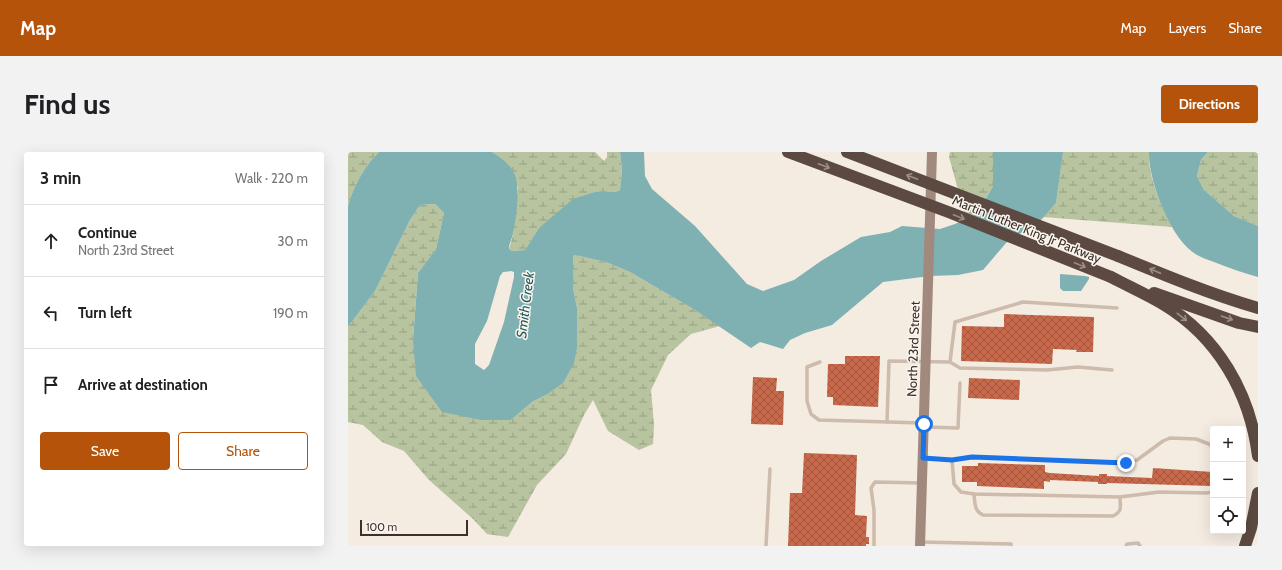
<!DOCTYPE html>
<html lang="en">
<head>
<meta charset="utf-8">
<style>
	:root { --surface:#fff; --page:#f2f2f2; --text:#202124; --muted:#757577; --line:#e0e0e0; --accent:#b45309 }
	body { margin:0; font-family:Cabin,sans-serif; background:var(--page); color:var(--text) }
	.controls { position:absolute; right:12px; bottom:12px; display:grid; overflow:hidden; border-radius:4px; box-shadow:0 4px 16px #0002 }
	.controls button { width:36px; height:36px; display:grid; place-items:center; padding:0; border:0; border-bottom:1px solid var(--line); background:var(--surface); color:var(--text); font:20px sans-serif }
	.scale { position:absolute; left:12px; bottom:10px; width:108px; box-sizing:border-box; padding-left:4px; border:2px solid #3b302b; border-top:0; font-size:11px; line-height:14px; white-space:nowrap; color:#3b302b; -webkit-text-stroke:3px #fbf5ee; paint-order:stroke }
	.stop { position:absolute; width:12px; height:12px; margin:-9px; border:3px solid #1a73e8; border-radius:50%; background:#fff }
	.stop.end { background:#1a73e8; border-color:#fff; box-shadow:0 1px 4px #0008 }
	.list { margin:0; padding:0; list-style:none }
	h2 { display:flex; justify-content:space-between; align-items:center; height:52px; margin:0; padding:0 16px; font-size:17px }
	h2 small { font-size:13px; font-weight:400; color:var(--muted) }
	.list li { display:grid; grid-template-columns:26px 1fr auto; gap:12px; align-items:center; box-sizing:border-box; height:72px; padding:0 16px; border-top:1px solid var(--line) }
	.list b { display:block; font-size:15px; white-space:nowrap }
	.list p { margin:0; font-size:13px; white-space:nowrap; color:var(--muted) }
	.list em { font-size:13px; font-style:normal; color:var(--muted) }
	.actions { display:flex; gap:8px; padding:12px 16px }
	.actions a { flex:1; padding:9px 0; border:1px solid var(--accent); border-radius:4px; text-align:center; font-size:14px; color:var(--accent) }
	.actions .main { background:var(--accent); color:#fff }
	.icon { flex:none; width:22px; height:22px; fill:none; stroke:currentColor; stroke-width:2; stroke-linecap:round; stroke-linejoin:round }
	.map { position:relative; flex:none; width:910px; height:394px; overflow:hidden; border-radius:4px }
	header { display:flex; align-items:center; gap:24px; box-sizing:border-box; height:56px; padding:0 20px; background:var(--accent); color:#fff }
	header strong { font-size:19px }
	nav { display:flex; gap:22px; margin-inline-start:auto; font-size:14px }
	.intro { display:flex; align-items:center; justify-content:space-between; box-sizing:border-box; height:96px; padding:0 24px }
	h1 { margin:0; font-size:28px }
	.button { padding:10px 18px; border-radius:4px; background:var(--accent); color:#fff; font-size:14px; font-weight:700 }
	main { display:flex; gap:24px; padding:0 24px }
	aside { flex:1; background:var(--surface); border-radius:4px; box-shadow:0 4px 16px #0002 }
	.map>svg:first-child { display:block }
	.wetland { fill:url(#wetland-marsh) }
	.water { fill:#7fb0b2; fill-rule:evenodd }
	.building { fill:url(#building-cross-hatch) }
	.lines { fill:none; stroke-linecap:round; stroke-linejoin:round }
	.lane { stroke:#cdbbac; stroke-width:3.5 }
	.secondary { stroke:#a18a7d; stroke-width:10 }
	.highway { stroke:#5c4a42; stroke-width:12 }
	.highway-bridge { stroke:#5c4a42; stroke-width:12 }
	.oneway { stroke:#9c8e87 }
	.route { stroke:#1a73e8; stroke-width:5 }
	.labels { text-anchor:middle; stroke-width:3; stroke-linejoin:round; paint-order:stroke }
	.street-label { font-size:13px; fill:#3b302b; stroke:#fbf5ee }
	.water-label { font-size:14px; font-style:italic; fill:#1f5a5e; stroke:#fbf5ee }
</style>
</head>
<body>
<header>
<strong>Map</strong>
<nav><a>Map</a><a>Layers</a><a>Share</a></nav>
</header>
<div class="intro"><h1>Find us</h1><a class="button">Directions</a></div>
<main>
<aside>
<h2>3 min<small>Walk · 220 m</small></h2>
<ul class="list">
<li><svg class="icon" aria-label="ahead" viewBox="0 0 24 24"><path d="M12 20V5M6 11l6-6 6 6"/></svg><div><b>Continue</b><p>North 23rd Street</p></div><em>30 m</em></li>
<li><svg class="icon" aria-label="left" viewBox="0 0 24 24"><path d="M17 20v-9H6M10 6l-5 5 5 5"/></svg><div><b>Turn left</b></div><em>190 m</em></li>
<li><svg class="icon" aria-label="arrive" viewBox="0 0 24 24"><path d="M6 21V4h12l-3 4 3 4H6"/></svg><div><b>Arrive at destination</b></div></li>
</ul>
<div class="actions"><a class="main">Save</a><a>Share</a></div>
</aside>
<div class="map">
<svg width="910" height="394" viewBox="0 0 910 394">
	<defs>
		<pattern id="wetland-marsh" width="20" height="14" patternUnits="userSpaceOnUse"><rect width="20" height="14" fill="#b8c4a0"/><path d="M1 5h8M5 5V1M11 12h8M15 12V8" fill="none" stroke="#97a083"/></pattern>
		<pattern id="building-cross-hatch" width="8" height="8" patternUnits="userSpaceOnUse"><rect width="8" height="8" fill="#c8694b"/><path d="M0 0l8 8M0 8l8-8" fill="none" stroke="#a4573f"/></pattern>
	</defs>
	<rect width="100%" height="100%" fill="#f4ebe1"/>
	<!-- wetland -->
	<g class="wetland">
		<path d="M0,0H31C17,13 5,35 0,54Z"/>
		<path d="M144,0H247L256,9L259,5V0H272L274,18L272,38L267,40H247L191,76L177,98L164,99L161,97L165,83L170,35L154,7Z"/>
		<path d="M602,0H645V34L630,61L618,66L601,5Z"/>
		<path d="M715,0H801C800,26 813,53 824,75L695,65L708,51Z"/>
		<path d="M860,0H910V74L886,64L856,38L849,24L853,8Z"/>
		<path d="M87,52L96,61L88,97L70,121L65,188L163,268L184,250L198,243L229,156L225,136V105L228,103L258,110L282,120L347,158L372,174L343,182L320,203L303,238L306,273L305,292L291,298L260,279L245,248L236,263L218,302L189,333L160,385L139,382L125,367L81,328L56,299L34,290L15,273L0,270V175L27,139L62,68L72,53Z"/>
	</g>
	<!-- water -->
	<g class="water">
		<path d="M31,0H144C152,5 162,12 166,21C173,34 168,67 165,82C164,87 161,91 161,97L164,99L177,98L191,76L225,47L247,40H267L272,38L274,18L272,0H296L297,24L304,37L347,74L399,132L415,139L446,128L473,109L513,85L542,80L554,74L592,77L607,72L630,61L645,34V0H715V1L708,51L694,67L658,91L635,118L610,123L582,124L535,130L484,173L457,181L442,188L435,197L412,190L403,196L347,158L282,120L258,110L227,103L225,105V136L229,156V195L226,211L215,231L198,243L184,250L163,268H133L94,260L68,224L65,188L70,121L88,97L96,61L87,52L72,53L62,68L27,139L0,175V54C5,35 17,13 31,0ZM163,119L166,120V125L156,170L141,213L136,218L127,212V192L139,169L152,124L155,120Z"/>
		<path d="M801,0H860L853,8L849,24L856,38L886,64L910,74V125C895,121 881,116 866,110C861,108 854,106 849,103C823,89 800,28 801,0Z"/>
		<path d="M712,122L737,124L741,125V127L733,139H715L712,136Z"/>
	</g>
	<!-- building -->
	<g class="building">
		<path d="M656,162L746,165L745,200H728L729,198L705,197L704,212L613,209L614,174L656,175Z"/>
		<path d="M497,204H532L530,255L485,253V245H479L480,212H497Z"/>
		<path d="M405,225L429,226L428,239H436L435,273L403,272Z"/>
		<path d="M621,226L672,228L671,248L620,246Z"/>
		<path d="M456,301L509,303L507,363L519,364L518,385H521V392H518V394H440L442,341H454Z"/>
		<path d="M630,311L697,313V320L702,321L751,324V322H759V324L804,326L805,316L865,320V334L759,331V332H750V330L702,328V330L696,329V337L629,334V330H614V314H630Z"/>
	</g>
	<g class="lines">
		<!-- lane -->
		<g class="lane">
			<path d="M472,210L459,215V249L463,262L471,268L575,271"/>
			<path d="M602,210L612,216L699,218L730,215L764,218"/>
			<path d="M539,270L541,209L602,210L607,170L675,150L769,156"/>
			<path d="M577,275L610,276L612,231"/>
			<path d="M576,306L604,308L624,305L778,311L789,308L815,289L822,286L848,287L861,292L865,296"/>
			<path d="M604,308L606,332L613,340L626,342L772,345L811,340L858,341L865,340"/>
			<path d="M626,342C627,351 626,359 635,363L765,364C775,359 772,355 772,345"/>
			<path d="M573,390L663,392V394"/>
			<path d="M418,394L422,317"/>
			<path d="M526,394V358L523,336L527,330L573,331"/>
			<path d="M778,394L779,392L790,391L792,394"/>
		</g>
		<!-- secondary -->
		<path class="secondary" d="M572,394L584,0"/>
		<!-- highway -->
		<g class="highway">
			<path d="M770,104C816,123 862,142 910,156"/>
			<path d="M763,125C780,134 798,142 815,152C870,185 902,241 910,304"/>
			<path d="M806,141L891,171L910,175"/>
			<path d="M897,394L903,376L910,341"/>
		</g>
		<!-- highway-bridge -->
		<g class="highway-bridge">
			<path d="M440,0L603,61L763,125"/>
			<path d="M499,0L770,104"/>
		</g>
	</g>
	<!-- one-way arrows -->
	<defs><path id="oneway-shaft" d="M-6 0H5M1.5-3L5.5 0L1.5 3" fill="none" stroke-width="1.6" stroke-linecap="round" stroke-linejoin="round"/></defs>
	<g class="oneway">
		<use href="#oneway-shaft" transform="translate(476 14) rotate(21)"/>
		<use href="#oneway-shaft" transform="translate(564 25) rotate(-159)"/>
		<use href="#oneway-shaft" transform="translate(611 65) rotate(22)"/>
		<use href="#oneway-shaft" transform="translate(732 113) rotate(22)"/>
		<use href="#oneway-shaft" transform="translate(807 119) rotate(-157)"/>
		<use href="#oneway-shaft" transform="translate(834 165) rotate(38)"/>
		<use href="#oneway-shaft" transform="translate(879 166) rotate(19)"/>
	</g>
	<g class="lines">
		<!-- route -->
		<path class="route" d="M576,272L575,306L604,308L624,305L778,311"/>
	</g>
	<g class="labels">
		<!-- street labels -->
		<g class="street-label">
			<text transform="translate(679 77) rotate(22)" y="5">Martin Luther King Jr Parkway</text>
			<text transform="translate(565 197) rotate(-88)" y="5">North 23rd Street</text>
		</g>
		<!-- water labels -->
		<g class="water-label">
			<text transform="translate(177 153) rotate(-83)" y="5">Smith Creek</text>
		</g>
	</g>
</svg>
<div class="controls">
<button>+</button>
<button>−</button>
<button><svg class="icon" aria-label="locate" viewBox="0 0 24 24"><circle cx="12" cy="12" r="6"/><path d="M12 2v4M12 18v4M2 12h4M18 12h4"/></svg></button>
</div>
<div class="scale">100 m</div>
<div class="stop" style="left:576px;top:272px"></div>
<div class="stop end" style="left:778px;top:311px"></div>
</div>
</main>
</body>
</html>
